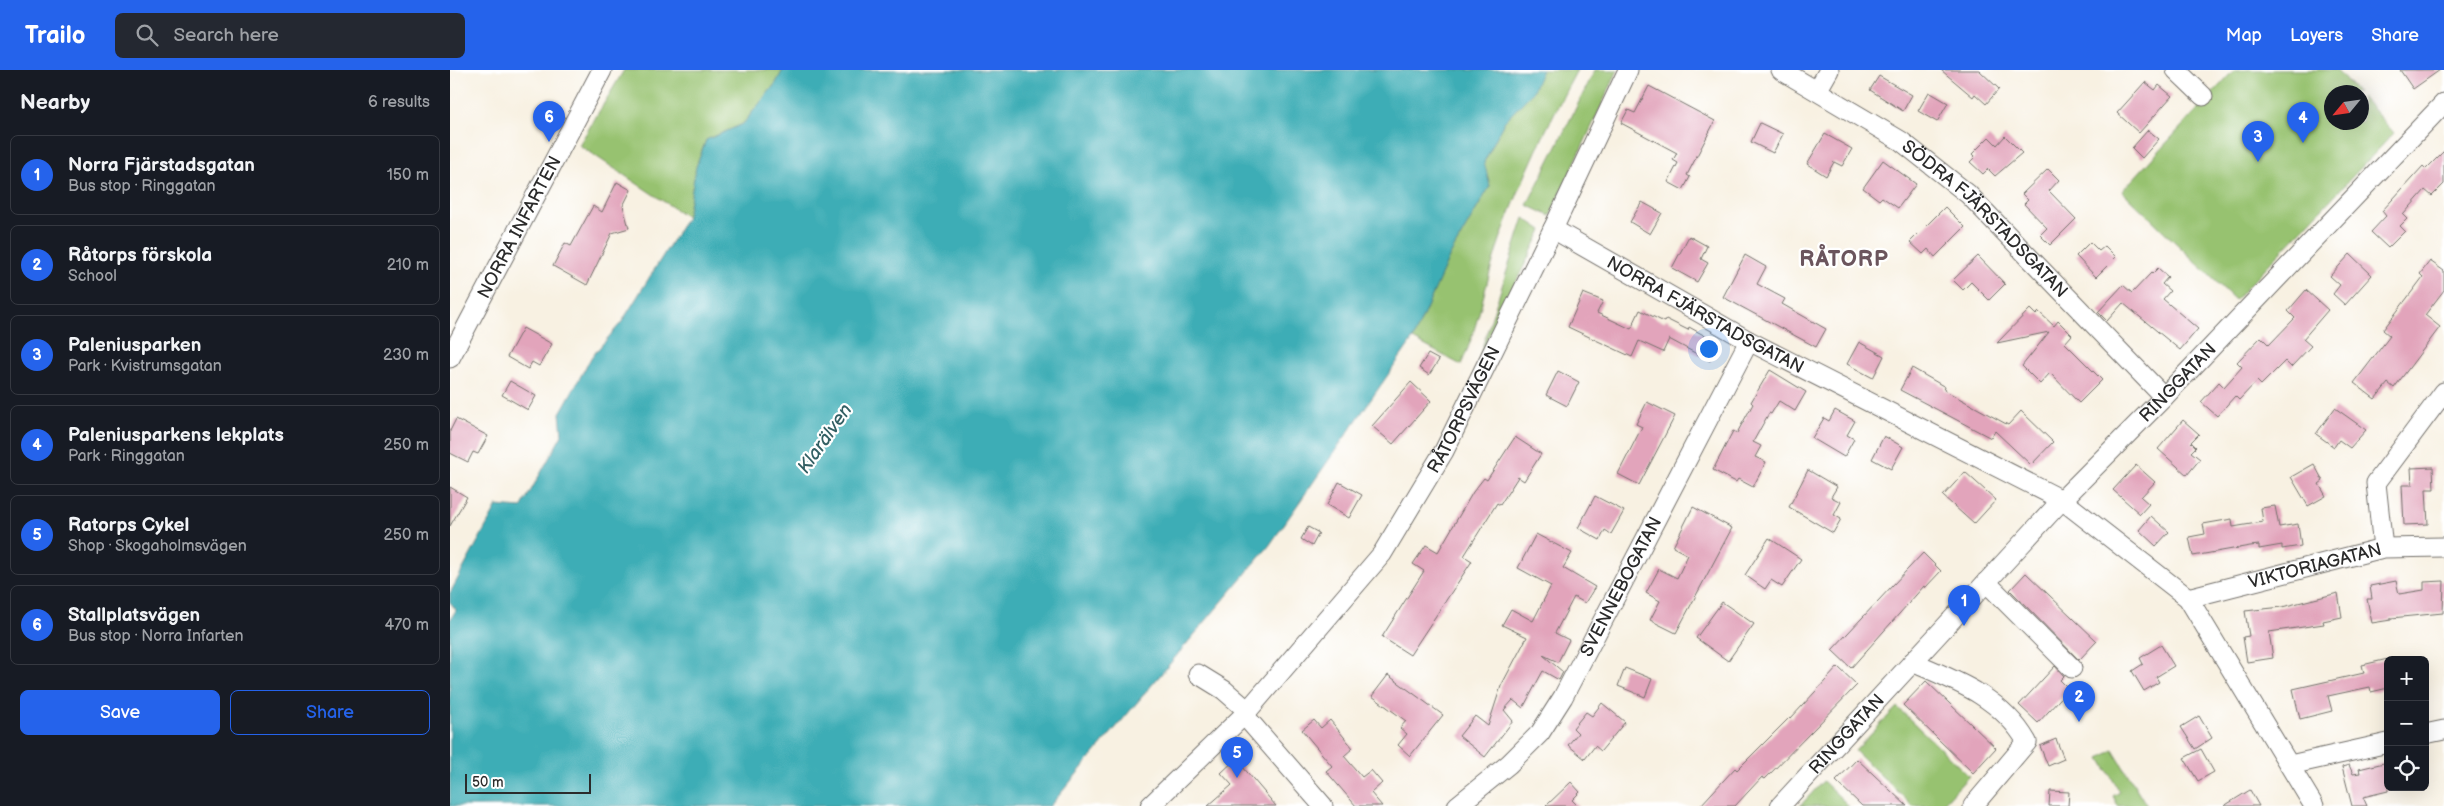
<!DOCTYPE html>
<html lang="en">
<head>
<meta charset="utf-8">
<style>
	:root { --surface:#171b24; --page:#242831; --text:#f1f3f6; --muted:#9ea1a6; --line:#363941; --accent:#2563eb }
	body { margin:0; font-family:"Balsamiq Sans",sans-serif; background:var(--page); color:var(--text) }
	.controls { position:absolute; right:15px; bottom:15px; display:grid; overflow:hidden; border-radius:8px; box-shadow:0 5px 20px #0002 }
	.controls button { width:45px; height:45px; display:grid; place-items:center; padding:0; border:0; border-bottom:1px solid var(--line); background:var(--surface); color:var(--text); font:25px sans-serif }
	.compass { position:absolute; left:1874px; top:15px; width:45px; height:45px; border-radius:50%; background:var(--surface); box-shadow:0 5px 20px #0002; rotate:241deg }
	.scale { position:absolute; left:15px; bottom:12px; width:126px; box-sizing:border-box; padding-left:5px; border:2px solid #2b2b2b; border-top:0; font-size:14px; line-height:18px; white-space:nowrap; color:#2b2b2b; -webkit-text-stroke:4px #fff; paint-order:stroke }
	.you { position:absolute; left:1258px; top:278px; width:18px; height:18px; margin:-12px; border:4px solid #fff; border-radius:50%; background:#1a73e8; box-shadow:0 0 0 8px #1a73e833 }
	.badge { display:grid; place-items:center; width:32px; height:32px; border-radius:50%; background:var(--accent); color:#fff; font-size:16px; font-weight:700 }
	.pin { position:absolute; translate:-50% -41px; filter:drop-shadow(0 1px 2px #0008) }
	.pin::after { content:''; position:absolute; top:26px; width:18px; height:15px; background:inherit; clip-path:polygon(0 0,100% 0,50% 100%) }
	.list { margin:0; padding:0; list-style:none }
	h2 { display:flex; justify-content:space-between; align-items:center; height:65px; margin:0; padding:0 20px; font-size:21px }
	h2 small { font-size:16px; font-weight:400; color:var(--muted) }
	.list li { display:grid; grid-template-columns:32px 1fr auto; gap:15px; align-items:center; box-sizing:border-box; height:80px; margin:0 10px 10px; padding:0 10px; border:1px solid var(--line); border-radius:8px }
	.list b { display:block; font-size:19px; white-space:nowrap }
	.list p { margin:0; font-size:16px; white-space:nowrap; color:var(--muted) }
	.list em { font-size:16px; font-style:normal; color:var(--muted) }
	.actions { display:flex; gap:10px; padding:15px 20px }
	.actions a { flex:1; padding:11px 0; border:1px solid var(--accent); border-radius:8px; text-align:center; font-size:18px; color:var(--accent) }
	.actions .main { background:var(--accent); color:#fff }
	.icon { flex:none; width:28px; height:28px; fill:none; stroke:currentColor; stroke-width:2; stroke-linecap:round; stroke-linejoin:round }
	.map { position:relative; flex:none; width:1994px; height:736px; overflow:hidden }
	header { display:flex; align-items:center; gap:30px; box-sizing:border-box; height:70px; padding:0 25px; background:var(--accent); color:#fff }
	header strong { font-size:24px }
	nav { display:flex; gap:28px; margin-inline-start:auto; font-size:18px }
	.search { width:350px; height:45px; background:var(--page); display:flex; align-items:center; gap:12px; box-sizing:border-box; padding:0 18px; border-radius:8px; color:var(--muted); font-size:19px }
	main { display:flex }
	aside { flex:1; background:var(--surface) }
	.map>svg:first-child { display:block }
	.green { fill:#97c26f; stroke:#61764d }
	.water { fill:#3cadb6; stroke:#346c70 }
	.building { fill:#e2a4bb }
	.lines { fill:none; stroke-linecap:round; stroke-linejoin:round }
	.minor-casing { stroke:#73706b; stroke-width:21 }
	.minor { stroke:#fff; stroke-width:19 }
	.labels { text-anchor:middle; stroke-width:4.5; stroke-linejoin:round; paint-order:stroke }
	.street-label { font-size:18px; fill:#2b2b2b; stroke:#fff }
	.water-label { font-size:19px; font-style:italic; fill:#325f63; stroke:#fff }
	.district-label { font-size:22px; font-weight:bold; letter-spacing:1px; fill:#6b555d; stroke:#fff }
</style>
</head>
<body>
<header>
<strong>Trailo</strong>
<div class="search"><svg class="icon" aria-label="search" viewBox="0 0 24 24"><circle cx="10" cy="10" r="6"/><path d="M15 15l6 6"/></svg>Search here</div>
<nav><a>Map</a><a>Layers</a><a>Share</a></nav>
</header>
<main>
<aside>
<h2>Nearby<small>6 results</small></h2>
<ul class="list">
<li><span class="badge">1</span><div><b>Norra Fjärstadsgatan</b><p>Bus stop · Ringgatan</p></div><em>150 m</em></li>
<li><span class="badge">2</span><div><b>Råtorps förskola</b><p>School</p></div><em>210 m</em></li>
<li><span class="badge">3</span><div><b>Paleniusparken</b><p>Park · Kvistrumsgatan</p></div><em>230 m</em></li>
<li><span class="badge">4</span><div><b>Paleniusparkens lekplats</b><p>Park · Ringgatan</p></div><em>250 m</em></li>
<li><span class="badge">5</span><div><b>Ratorps Cykel</b><p>Shop · Skogaholmsvägen</p></div><em>250 m</em></li>
<li><span class="badge">6</span><div><b>Stallplatsvägen</b><p>Bus stop · Norra Infarten</p></div><em>470 m</em></li>
</ul>
<div class="actions"><a class="main">Save</a><a>Share</a></div>
</aside>
<div class="map">
<svg width="1994" height="736" viewBox="0 0 1994 736">
	<rect width="100%" height="100%" fill="#fff"/>
	<filter id="ink" filterUnits="userSpaceOnUse"><feTurbulence type="fractalNoise" baseFrequency=".02" numOctaves="2"/><feDisplacementMap in="SourceGraphic" scale="10" xChannelSelector="R" yChannelSelector="G"/><feConvolveMatrix kernelMatrix="1 2 1 2 8 2 1 2 1" color-interpolation-filters="sRGB"/></filter>
	<filter id="wash" filterUnits="userSpaceOnUse"><feTurbulence type="fractalNoise" baseFrequency=".0096" numOctaves="4" result="noise"/><feDisplacementMap in="SourceGraphic" scale="20" xChannelSelector="R" yChannelSelector="G"/><feGaussianBlur stdDeviation="1.12" result="paint"/><feColorMatrix in="noise" values="0 0 0 0 0 0 0 0 0 0 0 0 0 0 0 0 0 1.4 0 .05"/><feComposite in="paint" operator="in"/></filter>
	<g filter="url(#wash)">
		<rect width="100%" height="100%" fill="#f8f1e2"/>
		<!-- green -->
		<g class="green">
			<path d="M174,0H333L326,13L293,54L256,70L246,97L237,147L129,75Z"/>
			<path d="M1092,0H1127C1098,53 1073,107 1052,164C1036,207 1030,253 1011,295L963,269L1000,185L1040,116L1034,92L1054,52L1081,23Z"/>
			<path d="M1145,0H1168L1100,146L1077,135Z"/>
			<path d="M1784,0H1887L1907,22H1882V52H1912V27L1944,63L1785,230L1672,121Z"/>
			<path d="M1074,148L1092,160L1030,284Z"/>
			<path d="M1447,637L1519,706L1491,736H1463L1405,681Z"/>
			<path d="M1663,680L1697,736H1668L1663,726L1670,722L1650,688Z"/>
			<path d="M1373,711L1399,736H1350Z"/>
		</g>
		<!-- water -->
		<path class="water" d="M333,0H1092L1082,23L1054,52L1034,92L1040,116L1000,185L963,269L819,476L600,736H0V550L6,540L0,532V523L47,436L71,438L112,365L110,343L142,286L171,253L237,147L246,97L256,70L293,54L326,13Z"/>
		<g id="blocks">
			<!-- building -->
			<g class="building">
				<path d="M1491,0H1529L1549,19L1536,34L1525,24L1523,27Z"/>
				<path d="M1950,0H1990L1963,19Z"/>
				<path d="M1429,6L1462,25L1453,41L1420,20Z"/>
				<path d="M1695,12L1705,20L1709,15L1722,26L1689,63L1667,43Z"/>
				<path d="M1199,16L1265,51L1237,105L1240,107L1233,120L1218,112L1228,93L1223,90L1227,83L1171,53L1178,40L1185,43Z"/>
				<path d="M1479,22L1498,33L1487,52L1468,41Z"/>
				<path d="M1310,53L1333,64L1323,83L1301,72Z"/>
				<path d="M1698,60L1709,69L1692,88L1682,78Z"/>
				<path d="M1375,64L1402,79L1392,96L1384,92L1376,106L1357,94Z"/>
				<path d="M1555,66L1572,83L1545,106L1538,99L1533,104L1520,92L1525,87L1522,84L1539,67L1547,75Z"/>
				<path d="M1994,81V114L1982,126L1975,120L1953,145L1957,149L1950,156L1955,161L1938,178L1921,162L1936,146L1932,141L1973,96L1976,99Z"/>
				<path d="M1433,90L1466,114L1448,138L1432,127L1429,130L1413,118Z"/>
				<path d="M1598,99L1609,110L1599,121L1626,149L1600,175L1590,165L1597,158L1574,134L1578,130L1572,124Z"/>
				<path d="M167,112L181,120L173,136L179,158L162,163L137,215L103,196L115,173L121,176L143,136L152,142Z"/>
				<path d="M1192,132L1212,143L1200,164L1180,152Z"/>
				<path d="M1495,137L1515,157L1485,187L1478,179L1473,184L1460,172Z"/>
				<path d="M1239,166L1257,176L1251,189L1258,193L1247,212L1222,198Z"/>
				<path d="M1640,172L1649,181L1655,176L1666,187L1646,207L1626,186Z"/>
				<path d="M1900,184L1922,205L1895,235L1883,224L1890,215L1880,206Z"/>
				<path d="M1295,185L1316,197L1307,214L1335,229L1332,234L1376,259L1366,277L1273,227Z"/>
				<path d="M1528,186L1555,214L1539,230L1521,212L1513,220L1503,210Z"/>
				<path d="M1980,191L1994,201V220L1975,245L1990,257L1944,318L1938,313L1925,329L1904,313L1940,266L1933,260L1973,207L1970,204Z"/>
				<path d="M1708,198L1718,207L1712,214L1720,221L1713,229L1748,259L1730,280L1673,233L1657,251L1648,242L1673,215L1682,223L1701,203L1702,204Z"/>
				<path d="M1856,220L1878,240L1853,269L1861,276L1841,297L1835,291L1811,315L1807,311L1789,330L1785,326L1767,346L1751,332L1769,312L1774,317L1792,297L1787,292L1811,267L1819,275L1845,248L1838,241Z"/>
				<path d="M1133,223L1153,231L1147,243L1181,259L1190,240L1214,252L1216,249L1238,260L1239,257L1270,274L1260,291L1219,269L1213,282L1189,271L1182,287L1118,257Z"/>
				<path d="M1580,239L1586,245L1589,242L1604,256L1608,251L1622,265L1615,273L1652,310L1629,333L1600,303L1590,314L1572,296L1599,262L1547,273Z"/>
				<path d="M73,258L102,274L89,296L82,292L78,299L57,287Z"/>
				<path d="M1409,272L1434,286L1423,308L1397,294Z"/>
				<path d="M978,284L989,290L979,305L969,298Z"/>
				<path d="M1462,298L1495,317L1494,320L1558,355L1571,341L1603,372L1581,395L1545,361L1541,368L1450,320Z"/>
				<path d="M1320,300L1356,322L1345,341L1329,331L1321,344L1319,343L1303,372L1311,376L1305,387L1316,392L1303,417L1288,409L1286,412L1263,400L1283,361L1287,363L1303,334L1301,332Z"/>
				<path d="M1108,301L1129,312L1117,336L1096,325Z"/>
				<path d="M60,311L86,326L78,340L52,325Z"/>
				<path d="M961,312L981,331L943,374L922,356Z"/>
				<path d="M1197,332L1225,346L1189,415L1168,404L1192,357L1186,354Z"/>
				<path d="M1885,338L1916,360L1900,378L1889,370L1884,377L1866,364Z"/>
				<path d="M1385,340L1405,351L1397,365L1404,369L1394,387L1362,368L1374,348L1379,351Z"/>
				<path d="M6,349L38,366L28,384L23,382L18,392L0,383V361Z"/>
				<path d="M1733,350L1749,364L1741,372L1746,377L1741,382L1750,389L1737,405L1708,379Z"/>
				<path d="M1434,366L1453,377L1441,399L1422,389Z"/>
				<path d="M1065,367L1091,384L1074,411L1068,407L1050,435L1047,433L1014,486L1022,491L960,585L932,567L974,501L963,494L976,475L988,482L1023,422L1034,408L1037,410Z"/>
				<path d="M1864,394L1873,411L1869,414L1876,426L1858,436L1841,407Z"/>
				<path d="M1686,395L1705,412L1691,427L1699,434L1690,444L1663,420Z"/>
				<path d="M1983,397L1984,419H1976L1978,454L1954,455L1952,415H1962L1961,398Z"/>
				<path d="M1358,400L1387,417L1381,427L1391,432L1384,445L1391,449L1383,463L1339,437Z"/>
				<path d="M1515,402L1546,430L1524,454L1493,426Z"/>
				<path d="M889,412L912,425L899,448L877,435Z"/>
				<path d="M0,417L17,427L0,456Z"/>
				<path d="M1145,426L1174,441L1161,464L1155,460L1150,470L1128,458Z"/>
				<path d="M1825,436L1829,457L1848,454L1851,476L1832,479V475L1809,479V475L1800,476L1743,486L1739,467L1755,464L1753,454L1782,449L1783,457L1813,452L1811,438Z"/>
				<path d="M1243,437L1282,458L1226,563L1200,550L1210,531L1196,523L1209,499L1227,508L1238,485L1223,477Z"/>
				<path d="M1701,446L1719,462L1706,476L1689,460Z"/>
				<path d="M858,457L869,463L862,476L851,469Z"/>
				<path d="M1086,464L1122,483L1113,498L1145,517L1135,533L1124,527L1105,563L1119,570L1108,592L1093,585L1113,602L1109,610L1093,601L1073,638L1063,630L1054,640L1063,651L1035,687L1009,666L1025,646L1038,656L1051,616L1077,567L1052,555L1061,539L1083,551L1101,516L1068,498Z"/>
				<path d="M1319,468L1351,489L1332,517L1321,510L1315,519L1295,505Z"/>
				<path d="M1473,483L1491,501L1475,518L1474,516L1401,598L1382,580Z"/>
				<path d="M1576,503L1647,571L1629,590L1560,520Z"/>
				<path d="M1946,511L1949,524L1974,520V512L1994,511L1993,543L1941,548V550L1922,553L1917,529H1922L1920,516Z"/>
				<path d="M1888,523L1892,547L1873,551L1874,554L1819,562L1823,588L1797,592L1793,567L1799,566L1795,541L1832,537Z"/>
				<path d="M1272,532L1304,554L1278,591L1246,568Z"/>
				<path d="M1711,575L1724,596L1706,607L1709,612L1694,621L1682,601L1693,594L1690,588Z"/>
				<path d="M1938,589V618L1921,622L1920,617L1878,626L1882,641L1850,649L1843,619L1914,603L1912,595Z"/>
				<path d="M1605,596L1614,606L1610,610L1619,619L1588,653L1569,635Z"/>
				<path d="M1388,597L1407,615L1315,709L1312,707L1285,736H1250L1285,698L1287,700L1340,647L1341,648Z"/>
				<path d="M1175,598L1202,609L1195,627L1168,616Z"/>
				<path d="M938,605L993,645L960,686L948,675L957,664L950,658L956,651L922,626Z"/>
				<path d="M1476,611L1546,678L1523,703L1453,635Z"/>
				<path d="M1152,633L1175,652L1151,681L1145,676L1135,689L1118,675L1128,663L1123,658L1136,642L1142,646Z"/>
				<path d="M1749,646L1762,668L1745,679L1731,657Z"/>
				<path d="M864,650L871,658L880,650L903,678L894,686L912,707L921,700L932,713L921,723L932,736H906L876,701L882,696L852,660Z"/>
				<path d="M1606,669L1614,689L1598,696L1590,676Z"/>
				<path d="M1751,679L1764,702L1748,711L1734,688Z"/>
				<path d="M786,689L826,736H758L782,715L771,703Z"/>
				<path d="M1407,689L1457,736H1412L1386,711Z"/>
				<path d="M1938,692V721L1913,727L1917,736H1902L1892,697L1899,695L1903,704L1910,703L1909,699Z"/>
				<path d="M1121,712L1130,722L1122,730L1128,736H1096Z"/>
				<path d="M1800,720L1809,736H1774Z"/>
				<path d="M1600,721L1619,722L1618,736H1599Z"/>
			</g>
		</g>
	</g>
	<g filter="url(#ink)">
		<use href="#blocks" fill-opacity="0" stroke="#73706b" stroke-width="1"/>
		<g class="lines">
			<!-- minor casing -->
			<g class="minor-casing">
				<g id="minor">
					<path id="s1" d="M1331,0L1451,71L1518,124L1714,327"/>
					<path d="M1726,0L1753,26"/>
					<path d="M1367,21L1379,0"/>
					<path id="s2" d="M1103,159L1299,271L1612,430L1738,528L1864,736"/>
					<path id="s3" d="M0,288L152,0"/>
					<path d="M1933,478L1926,413L1994,322"/>
					<path d="M1536,512L1622,598"/>
					<path id="s4" d="M1738,528L1933,478L1994,477"/>
					<path d="M1462,592C1507,611 1552,628 1577,672L1523,736"/>
					<path d="M748,604L774,620L798,641"/>
					<path d="M794,645L873,736"/>
					<path d="M1975,664L1994,660"/>
					<path d="M1840,695L1938,673"/>
					<path id="s5" d="M700,736L794,645L932,484L994,381L1103,159L1178,0"/>
					<path id="s6" d="M1007,736L1059,694L1090,663L1113,627L1299,271"/>
					<path id="s7" d="M1330,736L1612,430L1714,327L1994,33"/>
				</g>
			</g>
			<!-- minor -->
			<use href="#minor" class="minor"/>
		</g>
	</g>
	<g class="labels">
		<!-- street labels -->
		<g class="street-label">
			<text dy="6" stroke="none"><textPath href="#s1" startOffset="254">SÖDRA FJÄRSTADSGATAN</textPath></text>
			<text dy="6" stroke="none"><textPath href="#s3" startOffset="148">NORRA INFARTEN</textPath></text>
			<text dy="6" stroke="none"><textPath href="#s2" startOffset="175">NORRA FJÄRSTADSGATAN</textPath></text>
			<text dy="6" stroke="none"><textPath href="#s7" startOffset="581">RINGGATAN</textPath></text>
			<text dy="6" stroke="none"><textPath href="#s5" startOffset="509">RÅTORPSVÄGEN</textPath></text>
			<text dy="6" stroke="none"><textPath href="#s4" startOffset="131">VIKTORIAGATAN</textPath></text>
			<text dy="6" stroke="none"><textPath href="#s6" startOffset="278">SVENNEBOGATAN</textPath></text>
			<text dy="6" stroke="none"><textPath href="#s7" startOffset="98">RINGGATAN</textPath></text>
		</g>
		<!-- water labels -->
		<g class="water-label">
			<text transform="translate(374 368) rotate(-55)" y="7">Klarälven</text>
		</g>
		<!-- district labels -->
		<g class="district-label">
			<text x="1394" y="196">RÅTORP</text>
		</g>
	</g>
</svg>
<div class="controls">
<button>+</button>
<button>−</button>
<button><svg class="icon" aria-label="locate" viewBox="0 0 24 24"><circle cx="12" cy="12" r="6"/><path d="M12 2v4M12 18v4M2 12h4M18 12h4"/></svg></button>
</div>
<svg class="compass" viewBox="-18 -18 36 36"><path d="M0-13l5 13h-10z" fill="#e53935"/><path d="M0 13l5-13h-10z" fill="#9ea1a6"/></svg>
<div class="scale">50 m</div>
<div class="you"></div>
<div class="pin badge" style="left:1514px;top:556px">1</div>
<div class="pin badge" style="left:1629px;top:652px">2</div>
<div class="pin badge" style="left:1808px;top:92px">3</div>
<div class="pin badge" style="left:1853px;top:73px">4</div>
<div class="pin badge" style="left:787px;top:708px">5</div>
<div class="pin badge" style="left:99px;top:72px">6</div>
</div>
</main>
</body>
</html>
